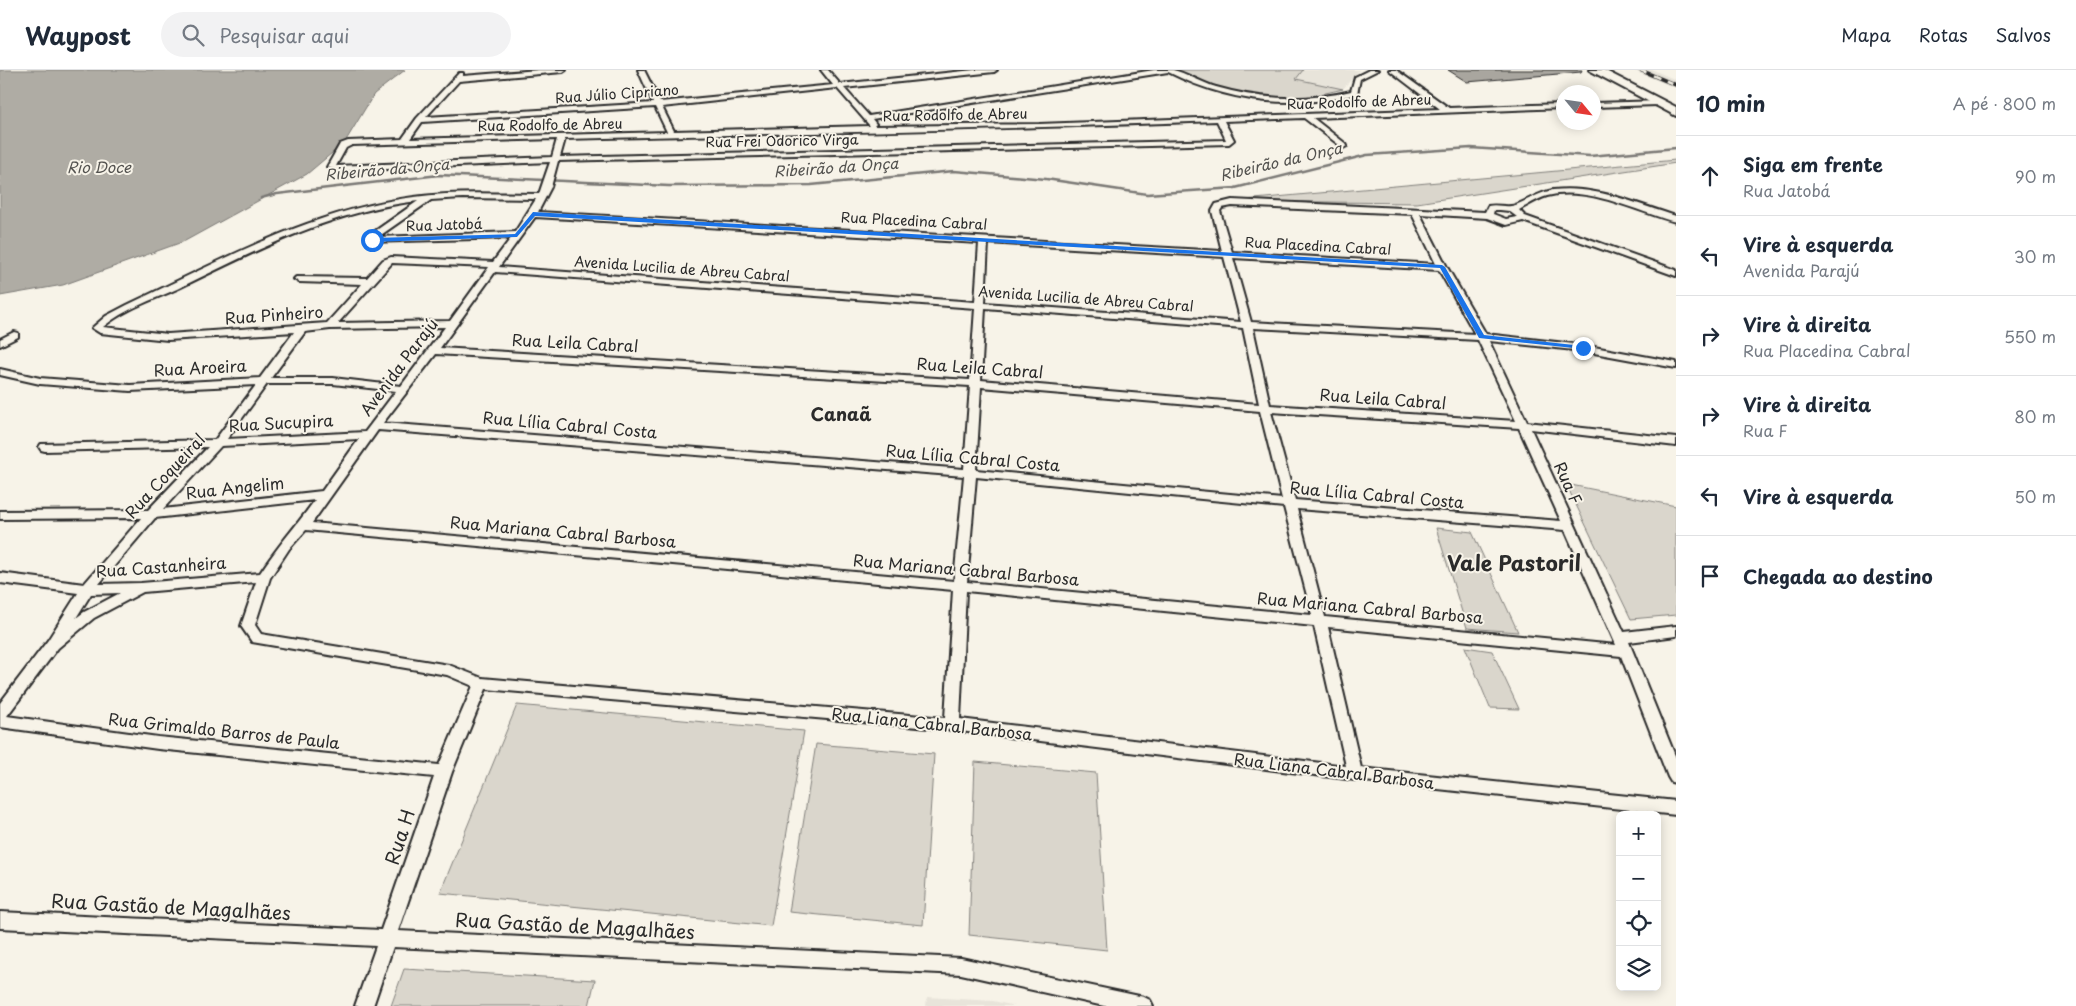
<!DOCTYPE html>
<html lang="pt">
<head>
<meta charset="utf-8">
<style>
	:root { --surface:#fff; --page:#f2f2f3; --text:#1f2937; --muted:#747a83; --line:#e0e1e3 }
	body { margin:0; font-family:"Playpen Sans",sans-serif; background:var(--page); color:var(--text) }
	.controls { position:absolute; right:15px; bottom:15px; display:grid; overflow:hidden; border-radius:8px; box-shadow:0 2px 12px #0003 }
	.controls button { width:45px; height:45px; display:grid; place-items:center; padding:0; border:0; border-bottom:1px solid var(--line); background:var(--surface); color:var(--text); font:25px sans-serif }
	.compass { position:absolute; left:1556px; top:15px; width:45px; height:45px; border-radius:50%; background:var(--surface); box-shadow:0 2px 12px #0003; rotate:119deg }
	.stop { position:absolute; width:15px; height:15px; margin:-11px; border:4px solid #1a73e8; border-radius:50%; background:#fff }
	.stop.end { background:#1a73e8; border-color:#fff; box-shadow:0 1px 5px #0008 }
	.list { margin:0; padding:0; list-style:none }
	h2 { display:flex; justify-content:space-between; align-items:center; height:65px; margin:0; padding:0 20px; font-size:21px }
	h2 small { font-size:16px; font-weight:400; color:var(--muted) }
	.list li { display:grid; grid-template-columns:32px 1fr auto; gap:15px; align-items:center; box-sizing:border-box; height:80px; padding:0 20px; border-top:1px solid var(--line) }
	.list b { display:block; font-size:19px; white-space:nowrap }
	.list p { margin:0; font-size:16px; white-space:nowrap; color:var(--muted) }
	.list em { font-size:16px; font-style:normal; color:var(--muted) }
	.icon { flex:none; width:28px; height:28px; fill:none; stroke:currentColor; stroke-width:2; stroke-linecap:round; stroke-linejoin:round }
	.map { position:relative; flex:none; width:1676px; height:936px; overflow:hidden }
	header { display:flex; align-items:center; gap:30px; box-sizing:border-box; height:70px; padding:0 25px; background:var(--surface); border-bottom:1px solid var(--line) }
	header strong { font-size:24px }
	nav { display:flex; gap:28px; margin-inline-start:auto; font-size:18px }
	.search { width:350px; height:45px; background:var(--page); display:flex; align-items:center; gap:12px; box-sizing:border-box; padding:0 18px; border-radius:28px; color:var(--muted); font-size:19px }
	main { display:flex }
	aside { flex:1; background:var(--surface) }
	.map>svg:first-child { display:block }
	.built { fill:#e8e4da }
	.green { fill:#dad6cc; stroke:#82807c }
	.water { fill:#afaca4; stroke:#7a7874 }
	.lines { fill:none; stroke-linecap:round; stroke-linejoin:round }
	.stream { stroke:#7a7874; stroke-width:2.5 }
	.minor-casing { stroke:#2b2b2b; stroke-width:4 }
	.primary-casing { stroke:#2b2b2b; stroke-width:4 }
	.minor { fill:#f7f3e8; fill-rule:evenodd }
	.primary { fill:#f7f3e8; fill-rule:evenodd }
	.rail-casing { stroke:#2b2b2b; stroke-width:4 }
	.rail { stroke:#f7f3e8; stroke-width:2.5; stroke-dasharray:7; stroke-linecap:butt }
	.wall { fill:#a9a69f; stroke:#2b2b2b }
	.route { fill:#1a73e8 }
	.labels { text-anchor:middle; stroke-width:4; stroke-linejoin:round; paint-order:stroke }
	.far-street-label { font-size:14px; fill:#2b2b2b; stroke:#f7f3e8 }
	.far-water-label { font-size:15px; font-style:italic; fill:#53524f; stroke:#f7f3e8 }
	.street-label { font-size:16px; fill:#2b2b2b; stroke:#f7f3e8 }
	.neighbourhood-label { font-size:18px; font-weight:bold; fill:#2b2b2b; stroke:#f7f3e8 }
	.near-street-label { font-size:19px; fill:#2b2b2b; stroke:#f7f3e8 }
	.district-label { font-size:21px; font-weight:bold; fill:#2b2b2b; stroke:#f7f3e8 }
</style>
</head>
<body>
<header>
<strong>Waypost</strong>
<div class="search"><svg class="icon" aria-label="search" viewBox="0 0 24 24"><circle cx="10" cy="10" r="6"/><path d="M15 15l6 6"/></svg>Pesquisar aqui</div>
<nav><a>Mapa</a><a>Rotas</a><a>Salvos</a></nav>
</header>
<main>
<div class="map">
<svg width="1676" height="936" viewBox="0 0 1676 936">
	<rect width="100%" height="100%" fill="#f7f3e8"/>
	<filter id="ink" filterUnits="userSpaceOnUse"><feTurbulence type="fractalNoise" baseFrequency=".02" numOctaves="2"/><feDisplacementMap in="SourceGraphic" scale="10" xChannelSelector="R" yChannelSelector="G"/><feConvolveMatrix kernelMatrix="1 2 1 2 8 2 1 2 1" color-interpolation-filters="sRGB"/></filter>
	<g filter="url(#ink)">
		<!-- built -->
		<g class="built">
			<path d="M1303,0H1359L1343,19L1295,9Z"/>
			<path d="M1632,0H1653L1676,10V18Z"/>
			<path d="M927,927L993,931L1015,936H926Z"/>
		</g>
		<!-- green -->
		<g class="green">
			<path d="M1177,0H1303L1296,9L1343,19C1330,22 1318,25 1305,27C1268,30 1207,21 1177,0Z"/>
			<path d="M1676,90V93L1417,133L1233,131Z"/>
			<path d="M1566,414L1676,436V545L1631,549Z"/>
			<path d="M1436,458L1472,462L1518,562L1467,558Z"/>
			<path d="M1465,577L1492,581L1519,639L1490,638Z"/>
			<path d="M517,635L804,661L771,856L440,823Z"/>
			<path d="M816,674L934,684L923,855L789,842Z"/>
			<path d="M975,692L1096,703L1107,880L969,865Z"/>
			<path d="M404,899L595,910L589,936H391Z"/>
		</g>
		<!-- water -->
		<path class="water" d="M0,0H405L374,24L345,72L307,104L185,171L63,215L0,226Z"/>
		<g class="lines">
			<!-- stream -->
			<path class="stream" d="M261,128L277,124L439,105L669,116L811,115L954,101L1046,109L1147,124L1235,118L1367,85L1471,78L1590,86L1676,78"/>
			<!-- minor casing -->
			<g class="minor-casing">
				<g id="minor">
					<path d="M538,0H566L563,2L459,11L426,47L653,33L638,0H644L660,32L833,15L821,0H828L840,14L974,0H997L994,2L844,18L869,46L1154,0C1160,0 1167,0 1173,0C1184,2 1204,14 1216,17C1261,30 1306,32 1351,21L1355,7L1369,0H1378L1360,9L1357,24C1291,40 1228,32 1168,2L872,49L876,54L874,56L1039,54L1440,39L1389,0H1396L1449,38L1564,34V38L1313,48L1346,74L1347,76L1343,78L1304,48L1224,51L1234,70L1229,74L558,91L551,117L538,142L1222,181L1212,141L1216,134L1232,130L1485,142L1488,136C1496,134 1503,137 1511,136C1518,136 1539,122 1553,120C1595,115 1637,134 1676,146V152C1637,142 1588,115 1547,126C1537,129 1528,135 1519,140L1525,146L1676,200V206L1523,151L1506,155L1487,148L1420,144L1447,197L1486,264L1583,275L1676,292V298L1583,281L1489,271L1527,352L1676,368V376L1531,359L1624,562L1676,556V566L1629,572L1676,688V713L1671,712L1668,707L1621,586L1328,557L1361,698L1676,731V745L1355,710L952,660L486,619L452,702L398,861L961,888L1144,927L1150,930L1153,936H1104L961,904L393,877L373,936H355L376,876L0,858V842L381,860L434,707L158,679L0,657V633L48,570L78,523L0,513V503L84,514L141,448L0,449V441L148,440L208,377L45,381L41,380L39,377L41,374L215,370L256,315L130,321L40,314L0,305V299L40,308L130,315L260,308L294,262L168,270L100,263L92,258L106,246L127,235C221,191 309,141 414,127C455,121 497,124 539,124L550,92L341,101L327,97L340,74L348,71L402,69L417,48L459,3H463V6ZM837,18L870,56L674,61L662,37ZM655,37L667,62L410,69L422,52ZM1217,51L1226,70L560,87L565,69C781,63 999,60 1217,51ZM557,69L552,87L336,96L346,78L352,75ZM462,128L536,129L515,162L378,167L431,130ZM418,131L368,166L367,168L369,172L511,168L493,192L391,187L383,190L367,208L296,207L294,209L299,212L362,214L327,253L168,264L103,257C124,239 153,230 177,219C255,181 331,141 418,131ZM1232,136L1412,144L1436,194L1232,182L1220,141L1222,138ZM1500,140L1509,141L1517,147L1506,149L1493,144L1494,140ZM535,147L979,173L975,232L499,197ZM988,173L1224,187L1241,252L985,233ZM1233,188L1439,200L1475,264L1251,252ZM392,193L489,197L450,251L338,253ZM495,202L975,238L970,310L440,278ZM985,238L1243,258L1259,334L981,310ZM445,257L401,316L333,308H271L305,262L330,259ZM1253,258L1478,270L1516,351L1270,335ZM436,284L970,316L964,399L383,353ZM267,314H333L396,321L365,362L227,369ZM981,317L1260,341L1282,429L976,400ZM1271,342L1519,358L1561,451L1295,430ZM378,360L964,406L954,511L312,453ZM359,369L322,421L163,439L221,376ZM976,407L1284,437L1312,545L967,512ZM315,430C297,455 277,477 260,503L141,513L99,514L155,448ZM1297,439L1565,460L1616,575L1325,547ZM306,460L953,520L945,648L482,608L449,595L261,564L255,555L270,508L289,479ZM256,512L241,556L252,572L447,605L473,616L439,695L158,667L7,646L58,578L94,548L143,522ZM966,521L1314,556L1346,696L960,649ZM120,523L84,542L76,548L91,524Z"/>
					<path d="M1661,31L1662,33L1658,35L1594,37V33Z"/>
					<path d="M14,262L18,263V267L0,276V269Z"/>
				</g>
			</g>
			<!-- primary casing -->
			<g class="primary-casing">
				<path id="primary" d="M1589,0H1604L1676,37V46Z"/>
			</g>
			<!-- minor -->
			<use href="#minor" class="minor"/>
			<!-- primary -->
			<use href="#primary" class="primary"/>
			<!-- rail casing -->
			<g class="rail-casing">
				<path id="rail" d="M1640,0L1676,15"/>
			</g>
			<!-- rail -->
			<use href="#rail" class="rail"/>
		</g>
		<!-- wall -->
		<path class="wall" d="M1448,0H1582L1581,2L1467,12Z"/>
	</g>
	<!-- route -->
	<path class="route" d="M533,142L1442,195L1445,197L1484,265L1583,276L1587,278L1583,279L1479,268L1440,198L535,146L517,167L372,172L369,170L372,168L515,164Z"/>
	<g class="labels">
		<!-- far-street labels -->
		<g class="far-street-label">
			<text transform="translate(617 24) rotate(-4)" y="5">Rua Júlio Cipriano</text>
			<text transform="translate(1359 32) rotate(-2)" y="5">Rua Rodolfo de Abreu</text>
			<text transform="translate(955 45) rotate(-1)" y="5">Rua Rodolfo de Abreu</text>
			<text transform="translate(550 55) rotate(-1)" y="5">Rua Rodolfo de Abreu</text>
			<text transform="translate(782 71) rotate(-1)" y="5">Rua Frei Odorico Virga</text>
			<text transform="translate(914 151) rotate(3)" y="5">Rua Placedina Cabral</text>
			<text transform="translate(444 155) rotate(-2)" y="5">Rua Jatobá</text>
			<text transform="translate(1318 176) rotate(3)" y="5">Rua Placedina Cabral</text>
			<text transform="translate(682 199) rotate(4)" y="5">Avenida Lucilia de Abreu Cabral</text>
			<text transform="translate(1086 229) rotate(4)" y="5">Avenida Lucilia de Abreu Cabral</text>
		</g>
		<!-- far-water labels -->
		<g class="far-water-label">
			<text transform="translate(1281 92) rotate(-13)" y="5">Ribeirão da Onça</text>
			<text x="99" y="103">Rio Doce</text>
			<text transform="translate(836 98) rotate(-4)" y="5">Ribeirão da Onça</text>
			<text transform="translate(387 100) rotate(-5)" y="5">Ribeirão da Onça</text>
		</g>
		<!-- street labels -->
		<g class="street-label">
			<text transform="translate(274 245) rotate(-4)" y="6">Rua Pinheiro</text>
			<text transform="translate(575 273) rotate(3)" y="6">Rua Leila Cabral</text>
			<text transform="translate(399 297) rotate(-53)" y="6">Avenida Parajú</text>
			<text transform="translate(200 298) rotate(-3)" y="6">Rua Aroeira</text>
			<text transform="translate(980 298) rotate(4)" y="6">Rua Leila Cabral</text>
			<text transform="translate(1383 329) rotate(4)" y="6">Rua Leila Cabral</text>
			<text transform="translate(281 353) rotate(-3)" y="6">Rua Sucupira</text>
			<text transform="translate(570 355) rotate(5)" y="6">Rua Lília Cabral Costa</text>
			<text transform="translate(973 388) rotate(5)" y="6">Rua Lília Cabral Costa</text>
			<text transform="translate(165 406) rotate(-47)" y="6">Rua Coqueiral</text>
			<text transform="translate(1568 413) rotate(66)" y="6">Rua F</text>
			<text transform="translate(235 418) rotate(-6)" y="6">Rua Angelim</text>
			<text transform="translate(1377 425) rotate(5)" y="6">Rua Lília Cabral Costa</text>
			<text transform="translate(563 462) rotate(5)" y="6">Rua Mariana Cabral Barbosa</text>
			<text transform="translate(161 497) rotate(-4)" y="6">Rua Castanheira</text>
			<text transform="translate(966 500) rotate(5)" y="6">Rua Mariana Cabral Barbosa</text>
			<text transform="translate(1370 538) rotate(5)" y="6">Rua Mariana Cabral Barbosa</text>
			<text transform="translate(932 654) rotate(6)" y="6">Rua Liana Cabral Barbosa</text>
			<text transform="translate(224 661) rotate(6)" y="6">Rua Grimaldo Barros de Paula</text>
			<text transform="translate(1334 701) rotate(7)" y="6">Rua Liana Cabral Barbosa</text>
		</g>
		<!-- neighbourhood labels -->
		<g class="neighbourhood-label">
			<text x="841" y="351">Canaã</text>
		</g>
		<!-- near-street labels -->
		<g class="near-street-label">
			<text transform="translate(400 767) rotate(-72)" y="7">Rua H</text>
			<text transform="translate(171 837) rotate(3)" y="7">Rua Gastão de Magalhães</text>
			<text transform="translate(575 856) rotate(3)" y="7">Rua Gastão de Magalhães</text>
		</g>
		<!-- district labels -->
		<g class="district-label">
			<text x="1514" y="501">Vale Pastoril</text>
		</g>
	</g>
</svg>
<div class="controls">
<button>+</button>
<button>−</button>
<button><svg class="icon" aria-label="locate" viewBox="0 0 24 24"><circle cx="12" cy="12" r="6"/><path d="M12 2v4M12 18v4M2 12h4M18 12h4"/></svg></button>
<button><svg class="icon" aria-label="layers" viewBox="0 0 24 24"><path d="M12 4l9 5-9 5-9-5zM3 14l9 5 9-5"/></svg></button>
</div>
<svg class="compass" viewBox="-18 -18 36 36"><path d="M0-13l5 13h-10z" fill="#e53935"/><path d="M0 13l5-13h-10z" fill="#747a83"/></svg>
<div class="stop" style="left:372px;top:170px"></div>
<div class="stop end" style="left:1583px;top:278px"></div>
</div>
<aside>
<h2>10 min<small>A pé · 800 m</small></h2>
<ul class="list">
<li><svg class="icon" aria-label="ahead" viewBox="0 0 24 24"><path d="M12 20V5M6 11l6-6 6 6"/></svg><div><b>Siga em frente</b><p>Rua Jatobá</p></div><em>90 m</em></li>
<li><svg class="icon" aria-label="left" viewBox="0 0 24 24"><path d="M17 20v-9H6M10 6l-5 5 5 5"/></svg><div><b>Vire à esquerda</b><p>Avenida Parajú</p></div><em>30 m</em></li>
<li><svg class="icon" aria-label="right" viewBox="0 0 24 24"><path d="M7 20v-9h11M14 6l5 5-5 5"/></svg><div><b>Vire à direita</b><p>Rua Placedina Cabral</p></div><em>550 m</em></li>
<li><svg class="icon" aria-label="right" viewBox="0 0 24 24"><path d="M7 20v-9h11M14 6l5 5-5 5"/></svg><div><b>Vire à direita</b><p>Rua F</p></div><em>80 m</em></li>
<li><svg class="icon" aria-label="left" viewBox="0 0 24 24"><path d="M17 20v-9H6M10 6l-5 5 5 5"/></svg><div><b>Vire à esquerda</b></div><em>50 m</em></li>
<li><svg class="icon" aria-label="arrive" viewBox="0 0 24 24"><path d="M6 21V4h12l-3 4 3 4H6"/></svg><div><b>Chegada ao destino</b></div></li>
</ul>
</aside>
</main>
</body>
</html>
